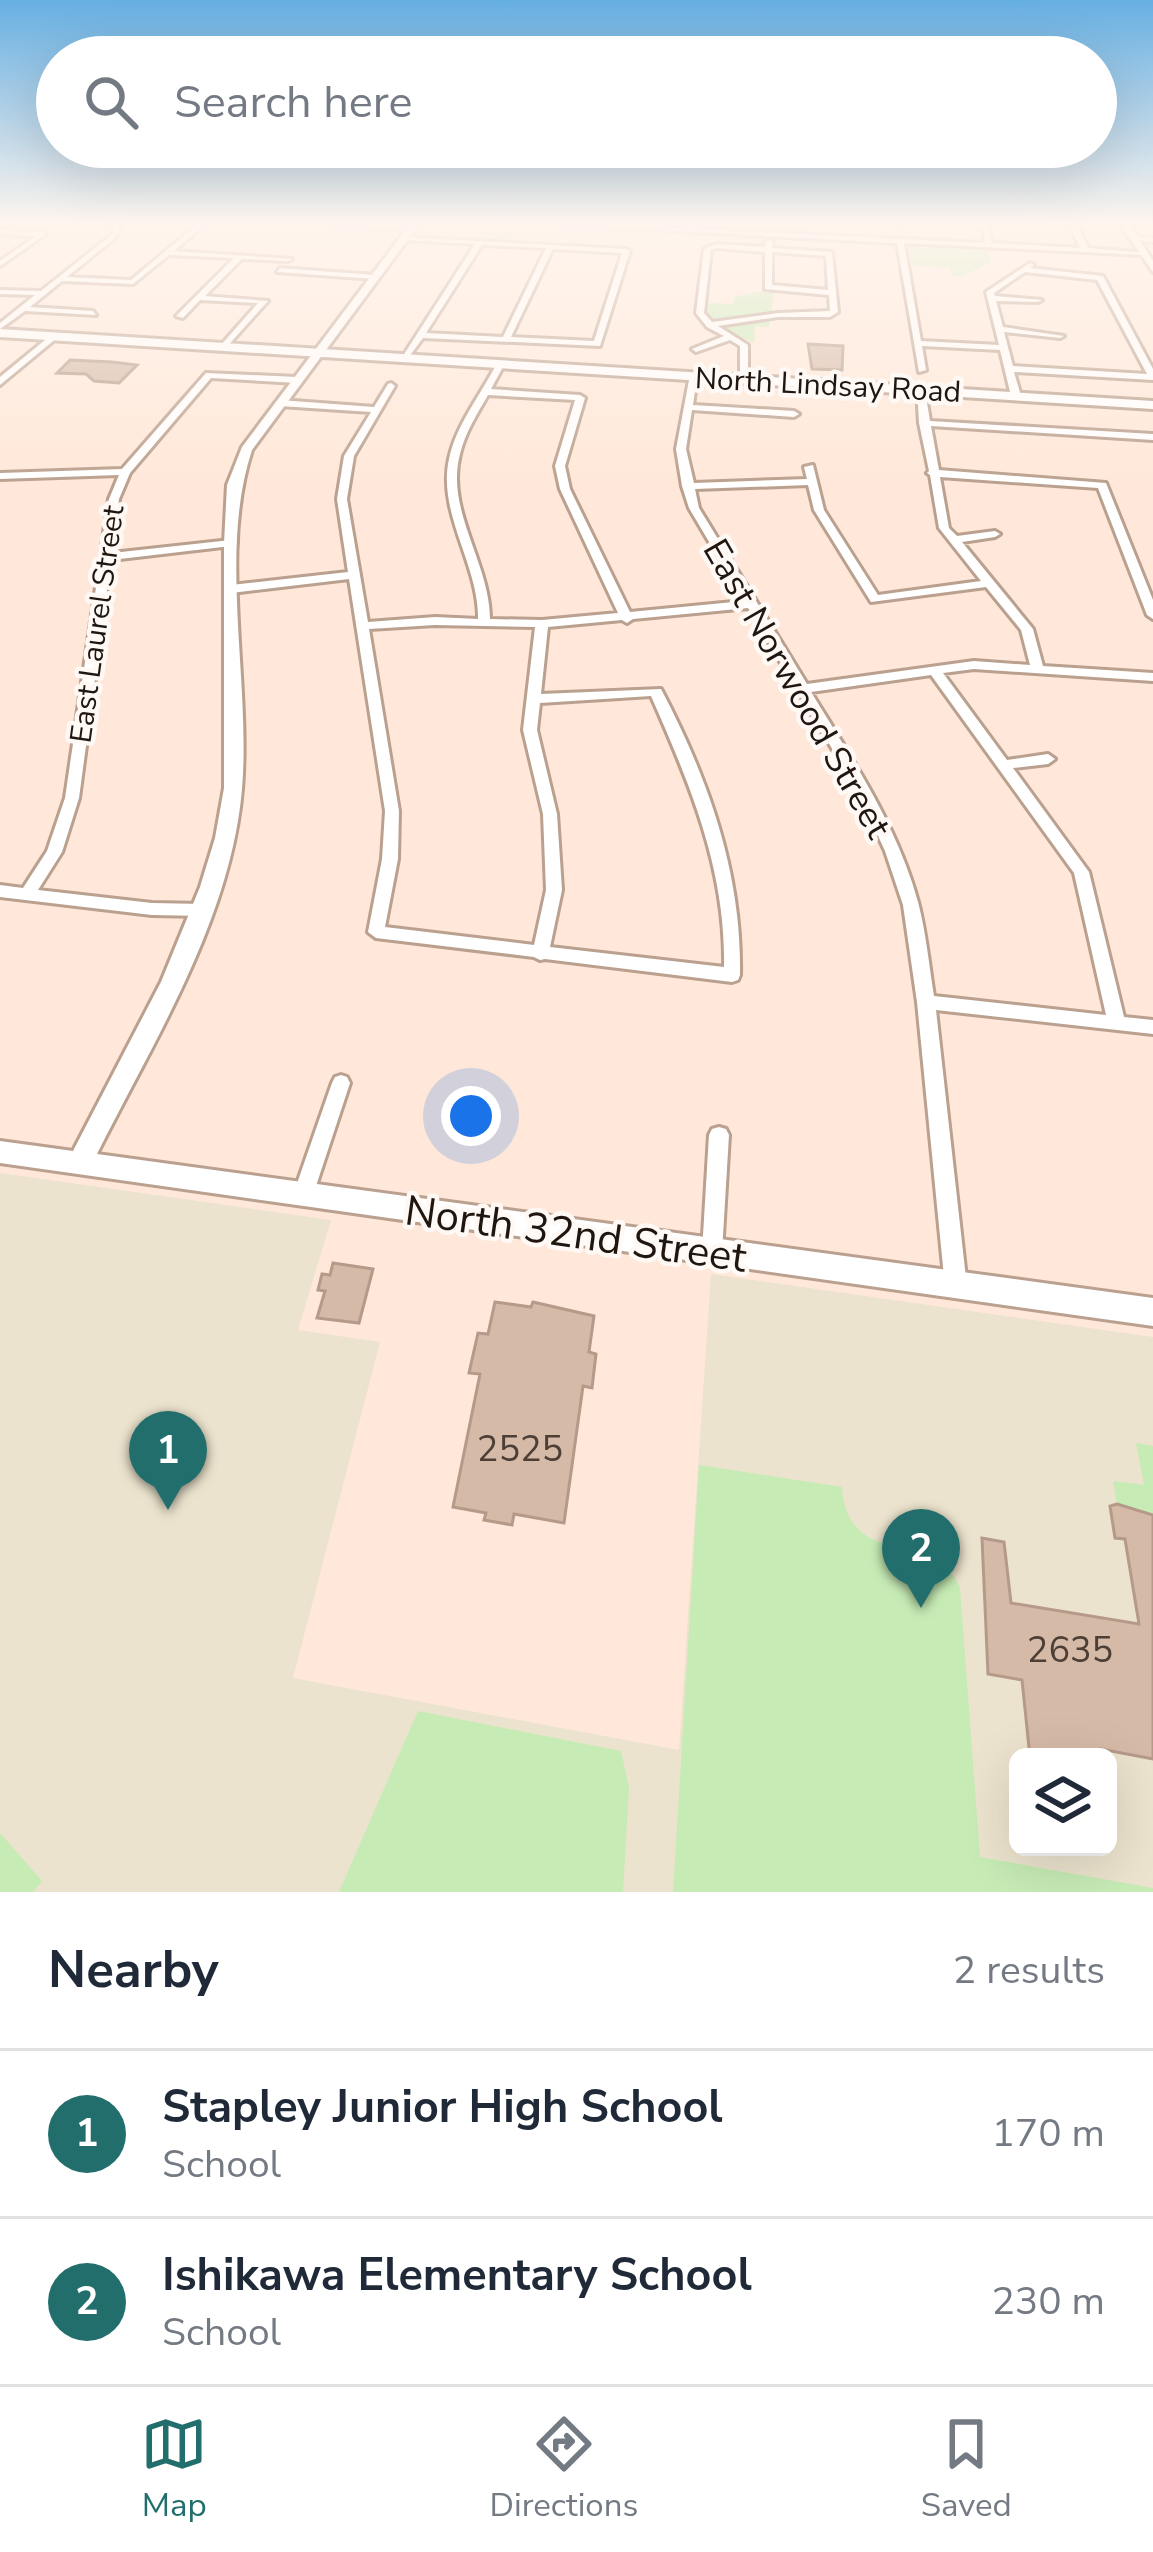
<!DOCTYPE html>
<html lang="en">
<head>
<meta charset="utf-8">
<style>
	:root { --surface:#fff; --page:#f2f2f3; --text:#1f2937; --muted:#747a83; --line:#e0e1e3; --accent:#226e6c }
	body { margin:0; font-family:"Nunito Sans",sans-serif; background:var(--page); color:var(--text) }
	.controls { position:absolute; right:36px; bottom:36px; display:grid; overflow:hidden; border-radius:18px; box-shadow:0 12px 48px #0002 }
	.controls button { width:108px; height:108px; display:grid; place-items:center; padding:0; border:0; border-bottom:3px solid var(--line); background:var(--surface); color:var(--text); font:60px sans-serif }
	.you { position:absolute; left:471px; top:1116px; width:42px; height:42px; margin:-30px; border:9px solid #fff; border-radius:50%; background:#1a73e8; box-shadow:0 0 0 18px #1a73e833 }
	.badge { display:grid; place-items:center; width:78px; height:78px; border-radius:50%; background:var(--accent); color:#fff; font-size:39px; font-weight:700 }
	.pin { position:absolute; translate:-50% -99px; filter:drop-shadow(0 3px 6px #0008) }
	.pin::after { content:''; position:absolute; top:63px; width:42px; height:36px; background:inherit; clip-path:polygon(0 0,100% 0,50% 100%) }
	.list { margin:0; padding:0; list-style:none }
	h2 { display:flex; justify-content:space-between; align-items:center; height:156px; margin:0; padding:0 48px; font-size:51px }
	h2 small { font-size:39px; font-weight:400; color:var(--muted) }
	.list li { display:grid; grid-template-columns:78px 1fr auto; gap:36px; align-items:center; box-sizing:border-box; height:168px; padding:0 48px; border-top:3px solid var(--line) }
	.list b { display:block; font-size:45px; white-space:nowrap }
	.list p { margin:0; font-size:39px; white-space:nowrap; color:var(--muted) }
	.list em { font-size:39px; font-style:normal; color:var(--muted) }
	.icon { flex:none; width:66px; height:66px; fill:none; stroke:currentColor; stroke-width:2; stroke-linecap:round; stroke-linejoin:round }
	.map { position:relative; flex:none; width:1153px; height:1892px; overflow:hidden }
	.search { position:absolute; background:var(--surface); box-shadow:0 12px 48px #0002; left:36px; right:36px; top:36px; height:132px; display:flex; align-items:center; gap:30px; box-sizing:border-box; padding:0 42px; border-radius:66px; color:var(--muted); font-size:45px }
	.sheet { height:492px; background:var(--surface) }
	nav { display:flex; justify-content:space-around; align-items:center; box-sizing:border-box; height:168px; border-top:3px solid var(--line); background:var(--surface); font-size:33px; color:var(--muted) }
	nav a { display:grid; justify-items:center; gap:6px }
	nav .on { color:var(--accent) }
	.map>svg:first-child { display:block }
	.education { fill:#ebe3cd; fill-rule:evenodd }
	.green { fill:#c6ebb5 }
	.building { fill:#d6baa8; stroke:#b59a89; stroke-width:3 }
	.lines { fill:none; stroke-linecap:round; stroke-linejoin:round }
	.minor-casing { stroke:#baa08e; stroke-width:6 }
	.tertiary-casing { stroke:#baa08e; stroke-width:6 }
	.secondary-casing { stroke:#baa08e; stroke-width:6 }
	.minor { fill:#fff; fill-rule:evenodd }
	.tertiary { fill:#fff; fill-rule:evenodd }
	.secondary { fill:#fff; fill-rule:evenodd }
	.labels { text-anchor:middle; stroke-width:9; stroke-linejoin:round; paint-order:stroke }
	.far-street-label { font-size:30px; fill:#1f160f; stroke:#fff9f5 }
	.street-label { font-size:36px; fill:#1f160f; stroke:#fff9f5 }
	.near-number-label { font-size:36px; fill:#4d3f35 }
	.near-street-label { font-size:42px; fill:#1f160f; stroke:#fff9f5 }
</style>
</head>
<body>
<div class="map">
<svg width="1153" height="1892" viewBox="0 0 1153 1892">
	<rect width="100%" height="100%" fill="#ffe8d9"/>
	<!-- education -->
	<path class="education" d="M0,1173L331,1220L298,1330L380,1342L293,1678L679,1750L711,1274L1153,1337V1892H0ZM1018,1757H1108V1847H1018Z"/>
	<!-- green -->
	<g class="green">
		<path d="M416,223H521L509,245L405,238Z"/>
		<path d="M907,245L987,248L991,262L963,276H952L950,268L912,266Z"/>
		<path d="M767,290L774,291L769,327L755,326L754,343L718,326L706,314L705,303L733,304L734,297Z"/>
		<path d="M1136,1443L1153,1446V1515L1117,1504L1113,1481L1144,1485Z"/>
		<path d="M699,1465L842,1487C847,1572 935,1527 960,1588L980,1857L1153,1888V1892H673Z"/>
		<path d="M418,1711L621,1751L629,1788L623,1892H339Z"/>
		<path d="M0,1833L42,1881L33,1892H0Z"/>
	</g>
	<!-- building -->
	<g class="building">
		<path d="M808,344L843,346L842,370L812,369Z"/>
		<path d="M70,360L112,362L137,365L119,383L94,381L86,374L57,373Z"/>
		<path d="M333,1263L373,1269L359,1323L317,1318L325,1291L318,1290L322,1274L330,1275Z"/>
		<path d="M495,1302L531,1307L533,1302L594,1316L589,1352L596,1354L592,1388L583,1386L564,1523L514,1514L512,1525L484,1520L486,1513L453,1507L480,1374L469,1373L478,1333L488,1334Z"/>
		<path d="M1117,1504L1153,1515V1759L1101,1749L1102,1757H1030L1022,1680L988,1674L982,1538L1004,1542L1011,1603L1139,1624L1125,1539L1115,1538L1110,1506Z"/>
	</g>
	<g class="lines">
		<!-- minor casing -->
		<g class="minor-casing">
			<g id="minor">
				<path d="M111,223H118L120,230L115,238L67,277L131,280L199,223H206L174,251L292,259L288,261L242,259L205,296L268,301L224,350L221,345L258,303L200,300L183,318L176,316L234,258L169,255L133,284L62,281L30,307L93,311L96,315L25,311L0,329V323L35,295L0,294V290L41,291L110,236L114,230Z"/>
				<path d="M297,223H352L415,228L412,230Z"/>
				<path d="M528,223H578L985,243L982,223H988L992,243L1080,248L1069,223H1076L1088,248L1147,253L1143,255L904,243L921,341L999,345L986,292L1030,263L1034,265L1030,268L1103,276L1153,369V380L1014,372L1021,396L1016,399L1011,396L1000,350L922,346L926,370L919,372L897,243ZM1025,272L1097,280L1147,374L1013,366L1004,332L1060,338L1064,336L1003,327L996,301L1038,302L1042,300L995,296L994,293Z"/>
				<path d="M836,223H911L908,225Z"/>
				<path d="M0,230L43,232L46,234L0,266V261L36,236L0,234Z"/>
				<path d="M403,237L626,249L630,251L600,346L423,338L405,362L401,359L475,244L405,240ZM482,245L546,248L503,337L426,333ZM553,249L622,253L594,341L511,337Z"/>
				<path d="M1134,237L1153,238V242L1132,240Z"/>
				<path d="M769,240L773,242L772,248L832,252L838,312L830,317H778L718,326L748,345V380L744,383L740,380V346L730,340L696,352L692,349L724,336L707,327L696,313L704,249L716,244L765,247V242ZM717,248L765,252V289L829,295L830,311L778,313L712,322L704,313L711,250ZM772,252L826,256L828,290L772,285Z"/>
				<path d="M280,268L375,275L379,277L375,279L277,272Z"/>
				<path d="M51,335L58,337L0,385V377Z"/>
				<path d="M500,362L504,365L491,389L580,395L585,398L565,466L570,489L630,612L744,601L689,508L682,486L676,449L690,375L697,377L693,405L794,411L799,414L794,417L692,410L686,449L694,483L807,479L804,467L813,465L824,510L878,595L981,581L939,528L930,475L927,473L929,471L919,423L917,388L925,390L930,421L1153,434V440L931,426L939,470L1106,483L1153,600V619L1147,615L1098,488L940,477L949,528L957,536L995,531L1000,534L995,537L962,542L1033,629L1043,666L1153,673V681L974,669L943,673L1007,760L1048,754L1055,759L1048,764L1013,768L1089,872L1124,1017L1153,1020V1034L936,1010L967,1287L963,1294L956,1297L949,1294L945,1287L917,1002L903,905L885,851L858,792L748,608L633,619L627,623L622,620L548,627L541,694L661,689C708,778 742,873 740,975L738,980L732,982L545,959L540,960L534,957L376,938L368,932L382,859L385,811L349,579L231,593L225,589L231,585L348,572L337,499L344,456L371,412L280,406L275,403L280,400L374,407L388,384L391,383L395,386L354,456L347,499L368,622L435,617L478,619C479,565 437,513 449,459C456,425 480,396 496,365ZM488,395L575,400L555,466L560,489L618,613L542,620L490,619C490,563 445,510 460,454C465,433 477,414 488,395ZM808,485L814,510L871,602L986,587L1021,630L1030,665L974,661L807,684L699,508L695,489ZM435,625L535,627L523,730L543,814L546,890L534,945L385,927L398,859L399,811L369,629ZM931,675L1074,873L1106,1015L934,996C929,965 926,932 918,902C897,825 852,759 811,692ZM651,696C690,784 726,870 724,967L550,947L562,890L557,814L537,730L540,703Z"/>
				<path d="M206,373L297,377L301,380L297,383L211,378L130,473L119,499L112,553L231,540L237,543L231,546L111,560L79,798L62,852L38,890L152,903L203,904L211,910L203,916L152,915L0,897V885L23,888L47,851L65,798L109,499L119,475L0,479V473L122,469Z"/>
				<path d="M341,1075L347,1077L350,1083L313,1195L310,1201L303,1204L296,1201L293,1195L332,1083L335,1077Z"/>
				<path d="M719,1127L726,1129L729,1135L722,1252L719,1259L712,1262L705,1259L702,1252L709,1135L712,1129Z"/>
			</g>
		</g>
		<!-- tertiary casing -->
		<g class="tertiary-casing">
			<path id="tertiary" d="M411,223H420L252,450C218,553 251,681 242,789C231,919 154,1040 97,1154L1153,1298V1326L0,1163V1141L73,1151L161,982L200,887L215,838L224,788V543L227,485L242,447Z"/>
		</g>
		<!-- secondary casing -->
		<g class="secondary-casing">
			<g id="secondary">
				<path d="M1119,223H1129L1153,261V272Z"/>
				<path d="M0,329L1153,401V409L0,337Z"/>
			</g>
		</g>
		<!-- minor -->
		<use href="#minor" class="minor"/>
		<!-- tertiary -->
		<use href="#tertiary" class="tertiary"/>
		<!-- secondary -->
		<use href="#secondary" class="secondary"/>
	</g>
	<!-- sky -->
	<linearGradient id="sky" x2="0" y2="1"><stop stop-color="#66afe2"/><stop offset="0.46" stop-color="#fff5ee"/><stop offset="1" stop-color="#fff5ee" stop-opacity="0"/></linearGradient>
	<rect width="1153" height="488" fill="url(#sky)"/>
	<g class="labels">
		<!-- far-street labels -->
		<g class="far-street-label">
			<text transform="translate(828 385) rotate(3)" y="10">North Lindsay Road</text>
			<text transform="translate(97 624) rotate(-82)" y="10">East Laurel Street</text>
		</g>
		<!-- street labels -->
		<g class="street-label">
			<text transform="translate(798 688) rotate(60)" y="13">East Norwood Street</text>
		</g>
		<!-- near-number labels -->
		<g class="near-number-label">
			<text x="520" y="1461">2525</text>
			<text x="1070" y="1662">2635</text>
		</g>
		<!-- near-street labels -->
		<g class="near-street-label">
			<text transform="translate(576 1233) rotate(8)" y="15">North 32nd Street</text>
		</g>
	</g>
</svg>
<div class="controls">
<button><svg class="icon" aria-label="layers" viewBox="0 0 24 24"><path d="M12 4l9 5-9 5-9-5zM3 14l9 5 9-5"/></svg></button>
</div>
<div class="you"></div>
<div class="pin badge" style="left:168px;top:1510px">1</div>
<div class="pin badge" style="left:921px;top:1608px">2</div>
<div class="search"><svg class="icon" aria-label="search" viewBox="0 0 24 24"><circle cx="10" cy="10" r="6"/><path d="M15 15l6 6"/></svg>Search here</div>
</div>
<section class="sheet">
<h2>Nearby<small>2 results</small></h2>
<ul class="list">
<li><span class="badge">1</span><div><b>Stapley Junior High School</b><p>School</p></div><em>170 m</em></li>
<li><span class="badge">2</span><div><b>Ishikawa Elementary School</b><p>School</p></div><em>230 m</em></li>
</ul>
</section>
<nav>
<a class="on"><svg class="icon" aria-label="map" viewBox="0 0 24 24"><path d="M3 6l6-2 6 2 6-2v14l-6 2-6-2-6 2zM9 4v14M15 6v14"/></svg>Map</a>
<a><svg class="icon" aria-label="directions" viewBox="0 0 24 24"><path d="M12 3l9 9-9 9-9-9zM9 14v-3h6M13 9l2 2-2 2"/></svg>Directions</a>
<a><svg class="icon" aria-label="saved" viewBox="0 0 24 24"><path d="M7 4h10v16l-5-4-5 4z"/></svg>Saved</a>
</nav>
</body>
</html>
